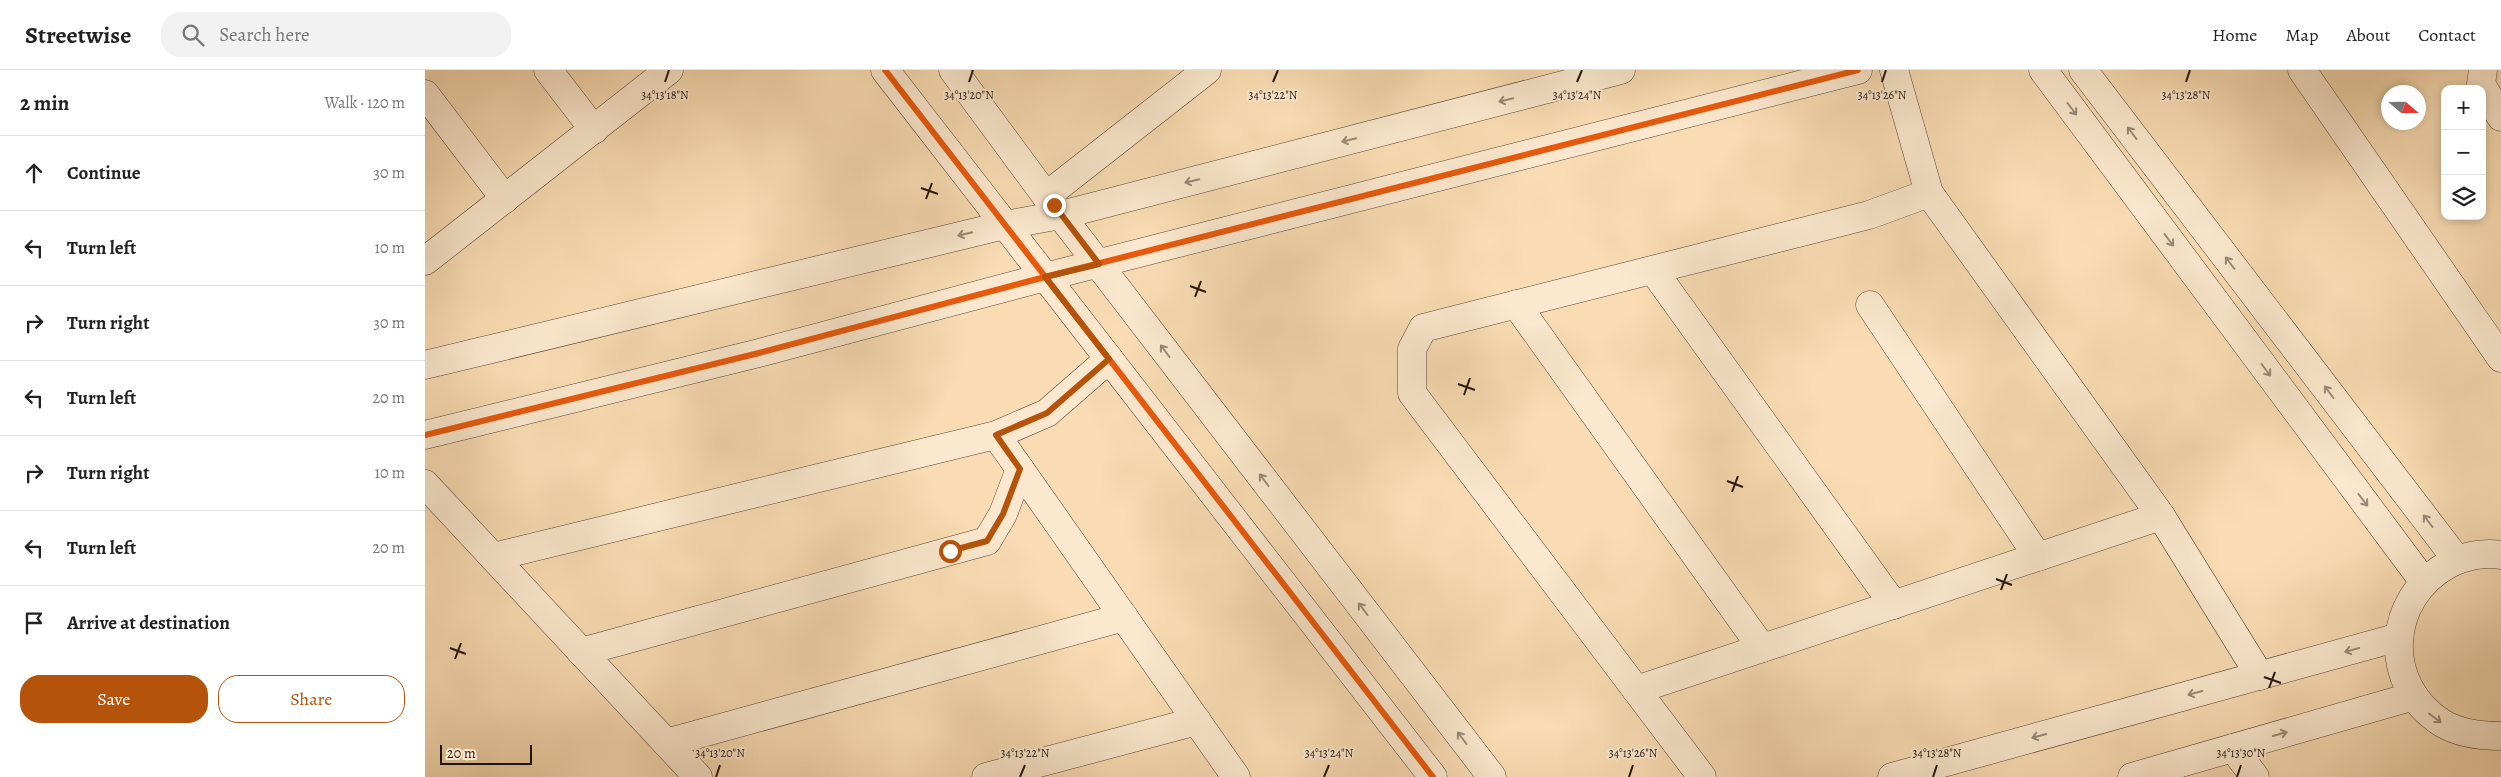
<!DOCTYPE html>
<html lang="en">
<head>
<meta charset="utf-8">
<style>
	:root { --surface:#fff; --page:#f2f2f2; --text:#222; --muted:#767676; --line:#e0e0e0; --accent:#b45309 }
	body { margin:0; font-family:Alegreya,serif; background:var(--page); color:var(--text) }
	.controls { position:absolute; right:15px; top:15px; display:grid; overflow:hidden; border-radius:10px; box-shadow:0 2px 8px #0003 }
	.controls button { width:45px; height:45px; display:grid; place-items:center; padding:0; border:0; border-bottom:1px solid var(--line); background:var(--surface); color:var(--text); font:25px sans-serif }
	.compass { position:absolute; left:1956px; top:15px; width:45px; height:45px; border-radius:50%; background:var(--surface); box-shadow:0 2px 8px #0003; rotate:110deg }
	.scale { position:absolute; left:15px; bottom:12px; width:92px; box-sizing:border-box; padding-left:5px; border:2px solid #21140e; border-top:0; font-size:14px; line-height:18px; white-space:nowrap; color:#21140e; -webkit-text-stroke:4px #fbe8ce; paint-order:stroke }
	.stop { position:absolute; width:15px; height:15px; margin:-11px; border:4px solid #b45309; border-radius:50%; background:#fff }
	.stop.end { background:#b45309; border-color:#fff; box-shadow:0 1px 5px #0008 }
	.list { margin:0; padding:0; list-style:none }
	h2 { display:flex; justify-content:space-between; align-items:center; height:65px; margin:0; padding:0 20px; font-size:21px }
	h2 small { font-size:16px; font-weight:400; color:var(--muted) }
	.list li { display:grid; grid-template-columns:32px 1fr auto; gap:15px; align-items:center; box-sizing:border-box; height:75px; padding:0 20px; border-top:1px solid var(--line) }
	.list b { display:block; font-size:19px; white-space:nowrap }
	.list em { font-size:16px; font-style:normal; color:var(--muted) }
	.actions { display:flex; gap:10px; padding:15px 20px }
	.actions a { flex:1; padding:11px 0; border:1px solid var(--accent); border-radius:20px; text-align:center; font-size:18px; color:var(--accent) }
	.actions .main { background:var(--accent); color:#fff }
	.icon { flex:none; width:28px; height:28px; fill:none; stroke:currentColor; stroke-width:2; stroke-linecap:round; stroke-linejoin:round }
	.map { position:relative; flex:none; width:2076px; height:707px; overflow:hidden }
	header { display:flex; align-items:center; gap:30px; box-sizing:border-box; height:70px; padding:0 25px; background:var(--surface); border-bottom:1px solid var(--line) }
	header strong { font-size:24px }
	nav { display:flex; gap:28px; margin-inline-start:auto; font-size:18px }
	.search { width:350px; height:45px; background:var(--page); display:flex; align-items:center; gap:12px; box-sizing:border-box; padding:0 18px; border-radius:20px; color:var(--muted); font-size:19px }
	main { display:flex }
	aside { flex:1; background:var(--surface) }
	.map>svg:first-child { display:block }
	.lines { fill:none; stroke-linecap:round; stroke-linejoin:round }
	.minor-casing { stroke:#574637; stroke-width:29 }
	.minor { stroke:#fbe8ce; stroke-width:28 }
	.cycleway-casing { stroke:#fbe8ce; stroke-width:9 }
	.cycleway { stroke:#e8590c; stroke-width:6 }
	.oneway { stroke:#998978 }
	.route { stroke:#b45309; stroke-width:6 }
	.ticks { fill:none; stroke:#21140e; stroke-width:2 }
	.ticks-label { font-size:12px; text-anchor:middle; fill:#21140e; stroke:#fbe8ce; stroke-width:4; stroke-linejoin:round; paint-order:stroke }
</style>
</head>
<body>
<header>
<strong>Streetwise</strong>
<div class="search"><svg class="icon" aria-label="search" viewBox="0 0 24 24"><circle cx="10" cy="10" r="6"/><path d="M15 15l6 6"/></svg>Search here</div>
<nav><a>Home</a><a>Map</a><a>About</a><a>Contact</a></nav>
</header>
<main>
<aside>
<h2>2 min<small>Walk · 120 m</small></h2>
<ul class="list">
<li><svg class="icon" aria-label="ahead" viewBox="0 0 24 24"><path d="M12 20V5M6 11l6-6 6 6"/></svg><div><b>Continue</b></div><em>30 m</em></li>
<li><svg class="icon" aria-label="left" viewBox="0 0 24 24"><path d="M17 20v-9H6M10 6l-5 5 5 5"/></svg><div><b>Turn left</b></div><em>10 m</em></li>
<li><svg class="icon" aria-label="right" viewBox="0 0 24 24"><path d="M7 20v-9h11M14 6l5 5-5 5"/></svg><div><b>Turn right</b></div><em>30 m</em></li>
<li><svg class="icon" aria-label="left" viewBox="0 0 24 24"><path d="M17 20v-9H6M10 6l-5 5 5 5"/></svg><div><b>Turn left</b></div><em>20 m</em></li>
<li><svg class="icon" aria-label="right" viewBox="0 0 24 24"><path d="M7 20v-9h11M14 6l5 5-5 5"/></svg><div><b>Turn right</b></div><em>10 m</em></li>
<li><svg class="icon" aria-label="left" viewBox="0 0 24 24"><path d="M17 20v-9H6M10 6l-5 5 5 5"/></svg><div><b>Turn left</b></div><em>20 m</em></li>
<li><svg class="icon" aria-label="arrive" viewBox="0 0 24 24"><path d="M6 21V4h12l-3 4 3 4H6"/></svg><div><b>Arrive at destination</b></div></li>
</ul>
<div class="actions"><a class="main">Save</a><a>Share</a></div>
</aside>
<div class="map">
<svg width="2076" height="707" viewBox="0 0 2076 707">
	<rect width="100%" height="100%" fill="#f9dcb3"/>
	<filter id="stains"><feTurbulence type="fractalNoise" baseFrequency=".004" numOctaves="4"/><feColorMatrix values="0 0 0 0 .2 0 0 0 0 .09 0 0 0 0 .02 0 0 0 .5 -.17"/></filter>
	<radialGradient id="worn" r=".72"><stop offset=".6" stop-color="#630" stop-opacity="0"/><stop offset="1" stop-color="#630" stop-opacity=".3"/></radialGradient>
	<g class="lines">
		<!-- minor casing -->
		<g class="minor-casing">
			<g id="minor">
				<path d="M123,0L169,60"/>
				<path d="M460,0L1008,707"/>
				<path d="M528,0L621,126L1067,707"/>
				<path d="M1618,0L1999,512"/>
				<path d="M1658,0L2032,490"/>
				<path d="M1877,0L2076,288"/>
				<path d="M2058,0L2056,14L2076,47"/>
				<path d="M0,24L80,129"/>
				<path d="M1504,123L1736,446L1835,606"/>
				<path d="M621,126L782,0"/>
				<path d="M0,191L244,0"/>
				<path d="M1228,200L1469,535"/>
				<path d="M1091,234L1337,578"/>
				<path d="M1445,235L1613,487"/>
				<path d="M0,295L580,155L636,145L1196,0"/>
				<path d="M0,365L334,283L620,207L1433,0"/>
				<path d="M571,365L811,707"/>
				<path d="M0,414L273,707"/>
				<path d="M2076,485C2059,482 2039,486 2024,494C1961,528 1956,614 2017,653C2035,664 2056,666 2076,666"/>
				<path d="M68,487L571,365L622,343L684,289"/>
				<path d="M156,582L562,471L578,444L595,399"/>
				<path d="M1211,620L1736,446"/>
				<path d="M241,673L699,547"/>
				<path d="M1808,678L1830,707"/>
				<path d="M561,707L772,651"/>
				<path d="M1277,707L987,323V279L998,258L1444,145L1504,123L1469,0"/>
				<path d="M1467,707L1974,567"/>
				<path d="M1707,707L1989,626"/>
			</g>
		</g>
		<!-- minor -->
		<use href="#minor" class="minor"/>
		<!-- cycleway casing -->
		<g class="cycleway-casing">
			<g id="cycleway">
				<path d="M460,0L1008,707"/>
				<path d="M0,365L334,283L620,207L1433,0"/>
			</g>
		</g>
		<!-- cycleway -->
		<use href="#cycleway" class="cycleway"/>
	</g>
	<!-- one-way arrows -->
	<defs><path id="oneway-shaft" d="M-6 0H5M1.5-3L5.5 0L1.5 3" fill="none" stroke-width="1.6" stroke-linecap="round" stroke-linejoin="round" transform="scale(1.25)"/></defs>
	<g class="oneway">
		<use href="#oneway-shaft" transform="translate(1081 30) rotate(166)"/>
		<use href="#oneway-shaft" transform="translate(1647 39) rotate(53)"/>
		<use href="#oneway-shaft" transform="translate(1707 63) rotate(-127)"/>
		<use href="#oneway-shaft" transform="translate(924 70) rotate(166)"/>
		<use href="#oneway-shaft" transform="translate(767 111) rotate(166)"/>
		<use href="#oneway-shaft" transform="translate(540 164) rotate(166)"/>
		<use href="#oneway-shaft" transform="translate(1744 170) rotate(53)"/>
		<use href="#oneway-shaft" transform="translate(1805 193) rotate(-127)"/>
		<use href="#oneway-shaft" transform="translate(740 281) rotate(-127)"/>
		<use href="#oneway-shaft" transform="translate(1841 300) rotate(53)"/>
		<use href="#oneway-shaft" transform="translate(1904 322) rotate(-127)"/>
		<use href="#oneway-shaft" transform="translate(839 410) rotate(-127)"/>
		<use href="#oneway-shaft" transform="translate(1938 430) rotate(53)"/>
		<use href="#oneway-shaft" transform="translate(2003 451) rotate(-127)"/>
		<use href="#oneway-shaft" transform="translate(938 539) rotate(-127)"/>
		<use href="#oneway-shaft" transform="translate(1927 580) rotate(165)"/>
		<use href="#oneway-shaft" transform="translate(1770 623) rotate(165)"/>
		<use href="#oneway-shaft" transform="translate(2010 648) rotate(37)"/>
		<use href="#oneway-shaft" transform="translate(1855 664) rotate(-16)"/>
		<use href="#oneway-shaft" transform="translate(1614 666) rotate(165)"/>
		<use href="#oneway-shaft" transform="translate(1037 668) rotate(-127)"/>
	</g>
	<g class="lines">
		<!-- route -->
		<path class="route" d="M525,481L562,471L578,444L595,399L571,365L622,343L684,289L620,207L674,194L629,135"/>
	</g>
	<!-- ticks -->
	<path class="ticks" d="M240,12L244,0M544,12L548,0M848,12L853,0M1152,12L1157,0M1457,12L1461,0M1761,12L1765,0M496,118L513,124M501,129L507,113M765,216L781,222M770,227L776,211M1033,314L1050,320M1039,325L1045,308M1302,411L1318,417M1307,422L1313,406M1571,509L1587,515M1576,520L1582,504M25,578L41,584M30,589L36,573M1839,607L1856,613M1844,618L1850,602M291,707L295,695M595,707L600,695M899,707L904,695M1204,707L1208,695M1508,707L1512,695M1812,707L1816,695"/>
	<g class="ticks-label">
		<text x="240" y="29">34°13'18"N</text>
		<text x="544" y="29">34°13'20"N</text>
		<text x="848" y="29">34°13'22"N</text>
		<text x="1152" y="29">34°13'24"N</text>
		<text x="1457" y="29">34°13'26"N</text>
		<text x="1761" y="29">34°13'28"N</text>
		<text x="295" y="687">34°13'20"N</text>
		<text x="600" y="687">34°13'22"N</text>
		<text x="904" y="687">34°13'24"N</text>
		<text x="1208" y="687">34°13'26"N</text>
		<text x="1512" y="687">34°13'28"N</text>
		<text x="1816" y="687">34°13'30"N</text>
	</g>
	<rect width="100%" height="100%" filter="url(#stains)"/>
	<rect width="100%" height="100%" fill="url(#worn)"/>
</svg>
<div class="controls">
<button>+</button>
<button>−</button>
<button><svg class="icon" aria-label="layers" viewBox="0 0 24 24"><path d="M12 4l9 5-9 5-9-5zM3 14l9 5 9-5"/></svg></button>
</div>
<svg class="compass" viewBox="-18 -18 36 36"><path d="M0-13l5 13h-10z" fill="#e53935"/><path d="M0 13l5-13h-10z" fill="#767676"/></svg>
<div class="scale">20 m</div>
<div class="stop" style="left:525px;top:481px"></div>
<div class="stop end" style="left:629px;top:135px"></div>
</div>
</main>
</body>
</html>
